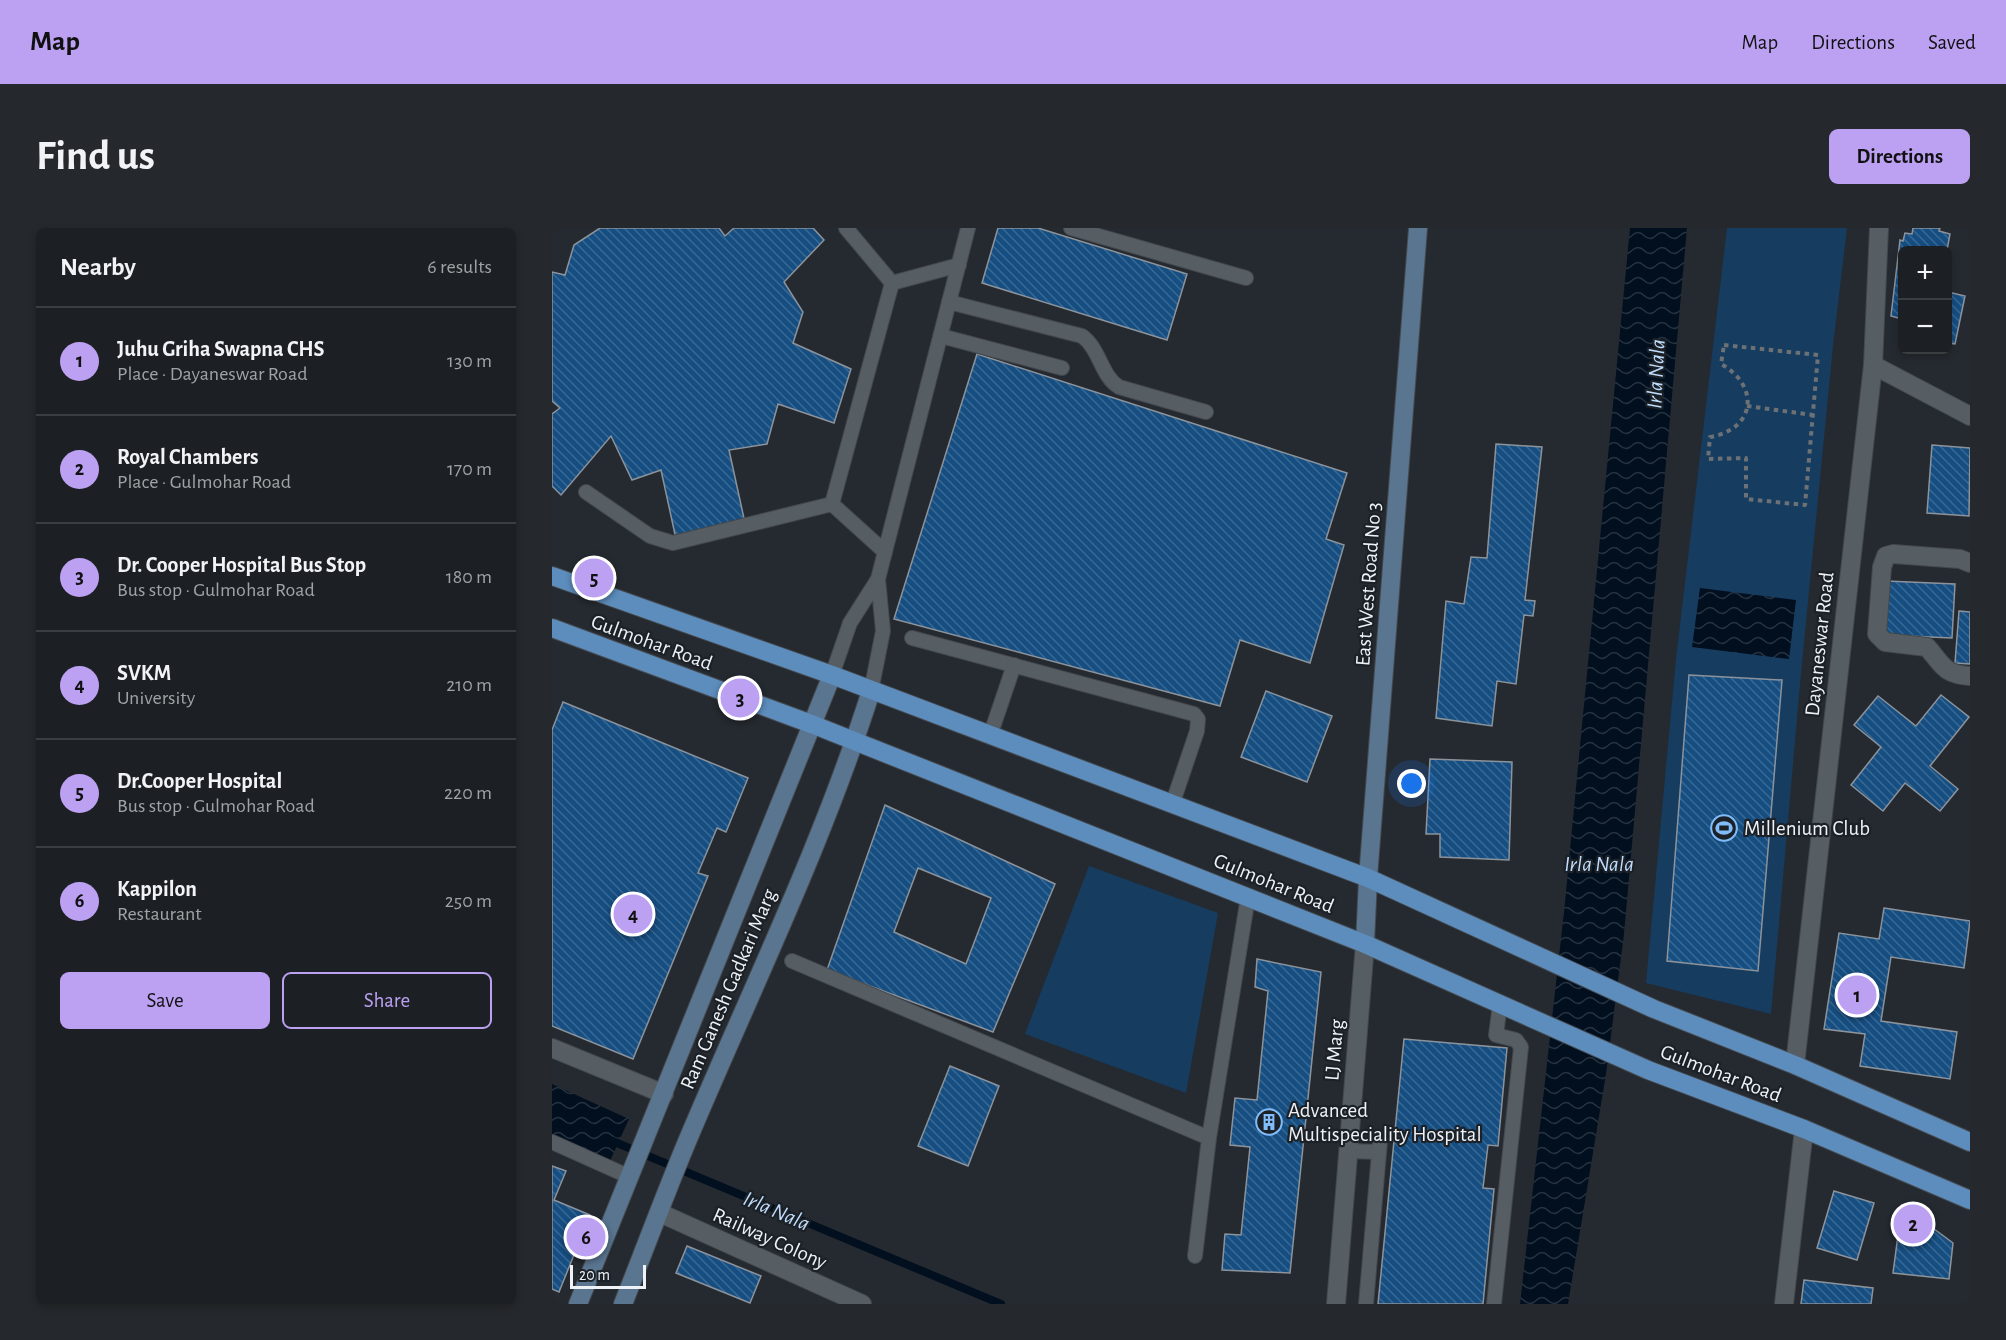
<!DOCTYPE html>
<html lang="en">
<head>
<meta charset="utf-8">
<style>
	:root { --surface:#1c2024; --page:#25282c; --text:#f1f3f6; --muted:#a0a3a6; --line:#3a3e41; --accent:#bca0f2 }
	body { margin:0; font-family:"Alegreya Sans",sans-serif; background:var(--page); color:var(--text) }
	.controls { position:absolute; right:18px; top:18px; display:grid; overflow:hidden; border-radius:9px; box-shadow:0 3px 9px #0003 }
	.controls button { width:54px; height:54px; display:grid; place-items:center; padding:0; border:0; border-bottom:2px solid var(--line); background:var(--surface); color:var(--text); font:30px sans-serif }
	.scale { position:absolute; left:18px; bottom:15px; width:76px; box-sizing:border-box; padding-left:6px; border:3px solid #eef1f6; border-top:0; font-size:16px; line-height:21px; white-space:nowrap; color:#eef1f6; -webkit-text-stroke:4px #1b2126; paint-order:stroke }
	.you { position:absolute; left:860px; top:556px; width:21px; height:21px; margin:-15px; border:4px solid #fff; border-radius:50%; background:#1a73e8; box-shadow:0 0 0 9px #1a73e833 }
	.badge { display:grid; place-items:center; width:39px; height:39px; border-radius:50%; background:var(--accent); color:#111; font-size:20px; font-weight:700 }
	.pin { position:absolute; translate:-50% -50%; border:3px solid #fff; box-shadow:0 2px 6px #0006 }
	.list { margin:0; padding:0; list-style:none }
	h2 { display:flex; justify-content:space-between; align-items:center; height:78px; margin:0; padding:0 24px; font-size:26px }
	h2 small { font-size:20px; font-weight:400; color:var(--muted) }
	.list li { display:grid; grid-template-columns:39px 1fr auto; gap:18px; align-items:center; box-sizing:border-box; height:108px; padding:0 24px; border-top:2px solid var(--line) }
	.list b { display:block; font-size:22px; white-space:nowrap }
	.list p { margin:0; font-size:20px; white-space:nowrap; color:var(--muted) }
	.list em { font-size:20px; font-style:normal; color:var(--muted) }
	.actions { display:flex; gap:12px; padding:18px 24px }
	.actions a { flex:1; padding:14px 0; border:2px solid var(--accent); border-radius:9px; text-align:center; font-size:21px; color:var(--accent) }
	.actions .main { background:var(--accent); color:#111 }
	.map { position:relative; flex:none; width:1418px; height:1076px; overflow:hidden; border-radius:9px }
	header { display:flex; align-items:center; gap:36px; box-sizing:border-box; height:84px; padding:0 30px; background:var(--accent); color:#111 }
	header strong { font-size:28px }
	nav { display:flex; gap:33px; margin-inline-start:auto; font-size:21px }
	.intro { display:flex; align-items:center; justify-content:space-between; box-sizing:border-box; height:144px; padding:0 36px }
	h1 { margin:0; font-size:42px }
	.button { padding:15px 27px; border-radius:9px; background:var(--accent); color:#111; font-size:21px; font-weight:700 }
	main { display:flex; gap:36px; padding:0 36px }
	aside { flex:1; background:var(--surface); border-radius:9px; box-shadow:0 3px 9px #0003 }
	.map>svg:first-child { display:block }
	.green { fill:#163c60 }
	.water { fill:url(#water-waves) }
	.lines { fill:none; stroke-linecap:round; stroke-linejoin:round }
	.stream { stroke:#010f1f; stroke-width:8 }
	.building { fill:url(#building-back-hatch); stroke:#8c939b; stroke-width:1.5; fill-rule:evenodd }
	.lane-casing { stroke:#44484d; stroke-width:16 }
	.street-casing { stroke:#44484d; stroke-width:20 }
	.secondary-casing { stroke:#44484d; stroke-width:20 }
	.primary-casing { stroke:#44484d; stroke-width:20 }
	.path { stroke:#6c7176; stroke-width:4; stroke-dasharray:4.5 4.5; stroke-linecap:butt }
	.lane { stroke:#565d63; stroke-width:14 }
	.street { stroke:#565d63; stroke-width:18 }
	.secondary { stroke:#5a7590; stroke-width:18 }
	.primary { stroke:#5d8dbd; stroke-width:18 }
	.labels { text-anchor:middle; stroke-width:4.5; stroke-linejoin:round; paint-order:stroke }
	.street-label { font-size:21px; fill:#eef1f6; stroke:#1b2126 }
	.poi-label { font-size:21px; fill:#eef1f6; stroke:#1b2126; text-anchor:start }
	.water-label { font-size:22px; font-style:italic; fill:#c0ddfd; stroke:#1b2126 }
</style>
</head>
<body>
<header>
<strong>Map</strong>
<nav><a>Map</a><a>Directions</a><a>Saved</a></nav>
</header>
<div class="intro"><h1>Find us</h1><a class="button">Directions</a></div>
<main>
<aside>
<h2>Nearby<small>6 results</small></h2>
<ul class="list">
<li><span class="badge">1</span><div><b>Juhu Griha Swapna CHS</b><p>Place · Dayaneswar Road</p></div><em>130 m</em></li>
<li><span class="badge">2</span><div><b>Royal Chambers</b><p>Place · Gulmohar Road</p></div><em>170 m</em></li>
<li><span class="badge">3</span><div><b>Dr. Cooper Hospital Bus Stop</b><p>Bus stop · Gulmohar Road</p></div><em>180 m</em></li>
<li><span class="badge">4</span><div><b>SVKM</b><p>University</p></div><em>210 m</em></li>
<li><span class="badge">5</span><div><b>Dr.Cooper Hospital</b><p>Bus stop · Gulmohar Road</p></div><em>220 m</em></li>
<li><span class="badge">6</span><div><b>Kappilon</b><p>Restaurant</p></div><em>250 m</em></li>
</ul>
<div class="actions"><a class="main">Save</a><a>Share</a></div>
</aside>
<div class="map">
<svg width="1418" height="1076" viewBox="0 0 1418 1076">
	<defs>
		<pattern id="water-waves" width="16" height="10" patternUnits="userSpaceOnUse" patternTransform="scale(1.5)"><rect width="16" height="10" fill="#010f1f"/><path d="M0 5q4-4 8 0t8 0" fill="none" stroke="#263240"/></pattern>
		<pattern id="building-back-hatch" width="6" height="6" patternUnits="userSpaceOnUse" patternTransform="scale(1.5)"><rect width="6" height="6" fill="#164e82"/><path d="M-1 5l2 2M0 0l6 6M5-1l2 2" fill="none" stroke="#386894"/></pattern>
	</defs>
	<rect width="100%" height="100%" fill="#252a30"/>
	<!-- green -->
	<g class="green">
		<path d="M1175,0H1295L1281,118L1249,445L1219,786L1094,755L1124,431Z"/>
		<path d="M537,638L666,685L634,865L473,806Z"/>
	</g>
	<!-- water -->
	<g class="water">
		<path d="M1078,0H1135L1072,706L1054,846L1016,1076H968L1012,684Z"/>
		<path d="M1148,360L1244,372L1237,431L1140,419Z"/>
		<path d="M0,856L77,891L58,933L0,909Z"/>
	</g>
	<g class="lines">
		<!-- stream -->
		<path class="stream" d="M58,912L449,1076"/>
	</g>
	<!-- building -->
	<g class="building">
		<path d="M48,0H167L173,8L182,0H261L272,12L232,54L251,84L241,115L299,141L282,195L226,176L215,216L177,222L193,295L124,311L109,242L80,252L59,208L9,267L0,258V186L8,180L0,173V44L13,47L22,17Z"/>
		<path d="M446,0H486L635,46L615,112L430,55Z"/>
		<path d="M1361,0H1388L1387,3L1398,6L1395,22H1350V91L1339,88L1348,12L1351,13L1353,5L1360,6Z"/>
		<path d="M1396,64L1413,68L1403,116L1396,115Z"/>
		<path d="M425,126L795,245L774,311L792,317L758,435L688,412L668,478L342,391Z"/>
		<path d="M944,216L990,219L973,372L983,373L981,388L972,387L964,456L945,453L940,498L884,490L894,373L912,376L919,329L935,330Z"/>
		<path d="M1380,217L1418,220L1417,288L1375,285Z"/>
		<path d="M1334,353L1403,356L1400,410L1332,407Z"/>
		<path d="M1407,383L1418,384V436L1403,435Z"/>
		<path d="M1137,447L1230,452L1206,743L1115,733Z"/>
		<path d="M714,463L780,488L755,554L689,529Z"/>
		<path d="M1389,467L1417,489L1378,538L1406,561L1388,583L1353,555L1331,583L1299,557L1329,519L1302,497L1326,468L1364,498Z"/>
		<path d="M11,474L196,550L174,604L165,600L146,645L156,648L81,831L0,798V502Z"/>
		<path d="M878,531L960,534L957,632L888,629V606H874Z"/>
		<path d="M333,577L503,656L441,804L275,742ZM366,640L439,670L414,736L342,704Z"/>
		<path d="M1332,680L1418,693L1412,740L1339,729L1329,793L1405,804L1398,851L1308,838L1313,806L1272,801L1287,705L1327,711Z"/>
		<path d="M705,731L769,744L738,1045L670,1042L673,1006L689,1007L698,919L678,917L683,870L705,872L716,763L703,759Z"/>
		<path d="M852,811L955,820L946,918L936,917L931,960L942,961L931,1076H826Z"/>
		<path d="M398,838L447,858L416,938L366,918Z"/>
		<path d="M0,938L14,943L2,972L38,987L7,1064L0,1061Z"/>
		<path d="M1282,963L1322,975L1305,1032L1265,1020Z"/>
		<path d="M1350,977L1401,1015L1397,1051L1341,1045Z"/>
		<path d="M135,1018L209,1048L198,1075L124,1045Z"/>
		<path d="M1252,1052L1321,1060L1319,1076H1249Z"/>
	</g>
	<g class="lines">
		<!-- lane casing -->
		<g class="lane-casing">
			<g id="lane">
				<path d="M294,0L340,55"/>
				<path d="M519,0L694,50"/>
				<path d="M397,74L530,108C548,121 549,148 567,159L654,184"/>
				<path d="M389,108L510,140"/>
				<path d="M34,264L98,308L121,315L280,276"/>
				<path d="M333,324L280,276L340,55L407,37"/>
				<path d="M360,410L642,486L646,491L645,503L620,577"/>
				<path d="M280,447L298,395L326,351L416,0"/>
				<path d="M319,463L331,403L326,351"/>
				<path d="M438,508L462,437"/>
				<path d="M240,733L657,910"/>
				<path d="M0,914L78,949"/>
				<path d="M796,923L826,924"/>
				<path d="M643,1028L657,910L696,669"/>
				<path d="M814,1076L828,913"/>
				<path d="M942,1076L969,819L964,812L944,807L948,776"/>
			</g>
		</g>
		<!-- street casing -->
		<g class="street-casing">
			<g id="street">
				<path d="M1321,137L1418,188"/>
				<path d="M1418,335L1408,331L1341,326L1334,328L1330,339L1325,406L1333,414L1375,419C1391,437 1391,446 1418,448"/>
				<path d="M0,820L112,866"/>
				<path d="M1243,837L1321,137L1327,0"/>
				<path d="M108,985L310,1076"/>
				<path d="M784,1076L813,716"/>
				<path d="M1232,1076L1252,901"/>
			</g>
		</g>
		<!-- secondary casing -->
		<g class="secondary-casing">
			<g id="secondary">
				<path d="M813,716L816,650L866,0"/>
				<path d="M26,1076L280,447"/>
				<path d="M71,1076C92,1023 112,969 134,916C197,766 270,618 319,463"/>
			</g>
		</g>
		<!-- primary casing -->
		<g class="primary-casing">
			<g id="primary">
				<path d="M0,348L280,447L816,650L1102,781L1243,837L1418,914"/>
				<path d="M0,400L262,497L813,716L1096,842L1252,901L1418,972"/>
			</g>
		</g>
		<!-- path -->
		<g class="path">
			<path d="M1172,117L1266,127L1253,277L1194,271V230L1156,231L1158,209C1204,201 1208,158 1169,136Z"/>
			<path d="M1195,178L1261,187"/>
		</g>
		<!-- lane -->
		<use href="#lane" class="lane"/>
		<!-- street -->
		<use href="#street" class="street"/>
		<!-- secondary -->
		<use href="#secondary" class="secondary"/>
		<!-- primary -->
		<use href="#primary" class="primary"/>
	</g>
	<!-- icons -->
	<defs>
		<g id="stadium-ring" transform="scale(1.35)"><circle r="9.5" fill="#1b2126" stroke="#81bcfa" stroke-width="1.5"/><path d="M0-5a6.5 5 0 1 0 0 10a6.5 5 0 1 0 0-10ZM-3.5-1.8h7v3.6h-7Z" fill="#81bcfa"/></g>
		<g id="building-ring" transform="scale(1.35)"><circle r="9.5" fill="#1b2126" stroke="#81bcfa" stroke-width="1.5"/><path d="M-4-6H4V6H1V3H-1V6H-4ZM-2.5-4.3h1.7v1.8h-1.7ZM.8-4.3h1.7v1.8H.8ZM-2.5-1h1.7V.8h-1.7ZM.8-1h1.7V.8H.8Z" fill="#81bcfa"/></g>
	</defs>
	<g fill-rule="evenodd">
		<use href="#stadium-ring" x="1172" y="600"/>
		<use href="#building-ring" x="717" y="894"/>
	</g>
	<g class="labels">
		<!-- street labels -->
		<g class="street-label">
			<text transform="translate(816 356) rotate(-86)" y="7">East West Road No 3</text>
			<text transform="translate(100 414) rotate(20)" y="7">Gulmohar Road</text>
			<text transform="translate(1267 416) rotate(-84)" y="7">Dayaneswar Road</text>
			<text transform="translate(722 655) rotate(22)" y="7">Gulmohar Road</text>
			<text transform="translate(176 761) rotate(-67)" y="7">Ram Ganesh Gadkari Marg</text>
			<text transform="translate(782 822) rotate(-85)" y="7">LJ Marg</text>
			<text transform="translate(1169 845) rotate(21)" y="7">Gulmohar Road</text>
			<text transform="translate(218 1010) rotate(24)" y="7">Railway Colony</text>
		</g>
		<!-- poi labels -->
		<g class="poi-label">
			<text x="1192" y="607">Millenium Club</text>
			<text x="736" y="889">Advanced<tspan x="736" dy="24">Multispeciality Hospital</tspan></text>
		</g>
		<!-- water labels -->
		<g class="water-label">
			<text transform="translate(1103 146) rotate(-87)" y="8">Irla Nala</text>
			<text x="1047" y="643">Irla Nala</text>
			<text transform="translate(225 982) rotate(23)" y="8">Irla Nala</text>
		</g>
	</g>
</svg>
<div class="controls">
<button>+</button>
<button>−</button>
</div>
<div class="scale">20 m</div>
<div class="you"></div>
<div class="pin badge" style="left:1305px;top:767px">1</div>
<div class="pin badge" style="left:1361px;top:996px">2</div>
<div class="pin badge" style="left:188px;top:470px">3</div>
<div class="pin badge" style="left:81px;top:686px">4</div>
<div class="pin badge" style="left:42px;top:350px">5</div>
<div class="pin badge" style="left:34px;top:1009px">6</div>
</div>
</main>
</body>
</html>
